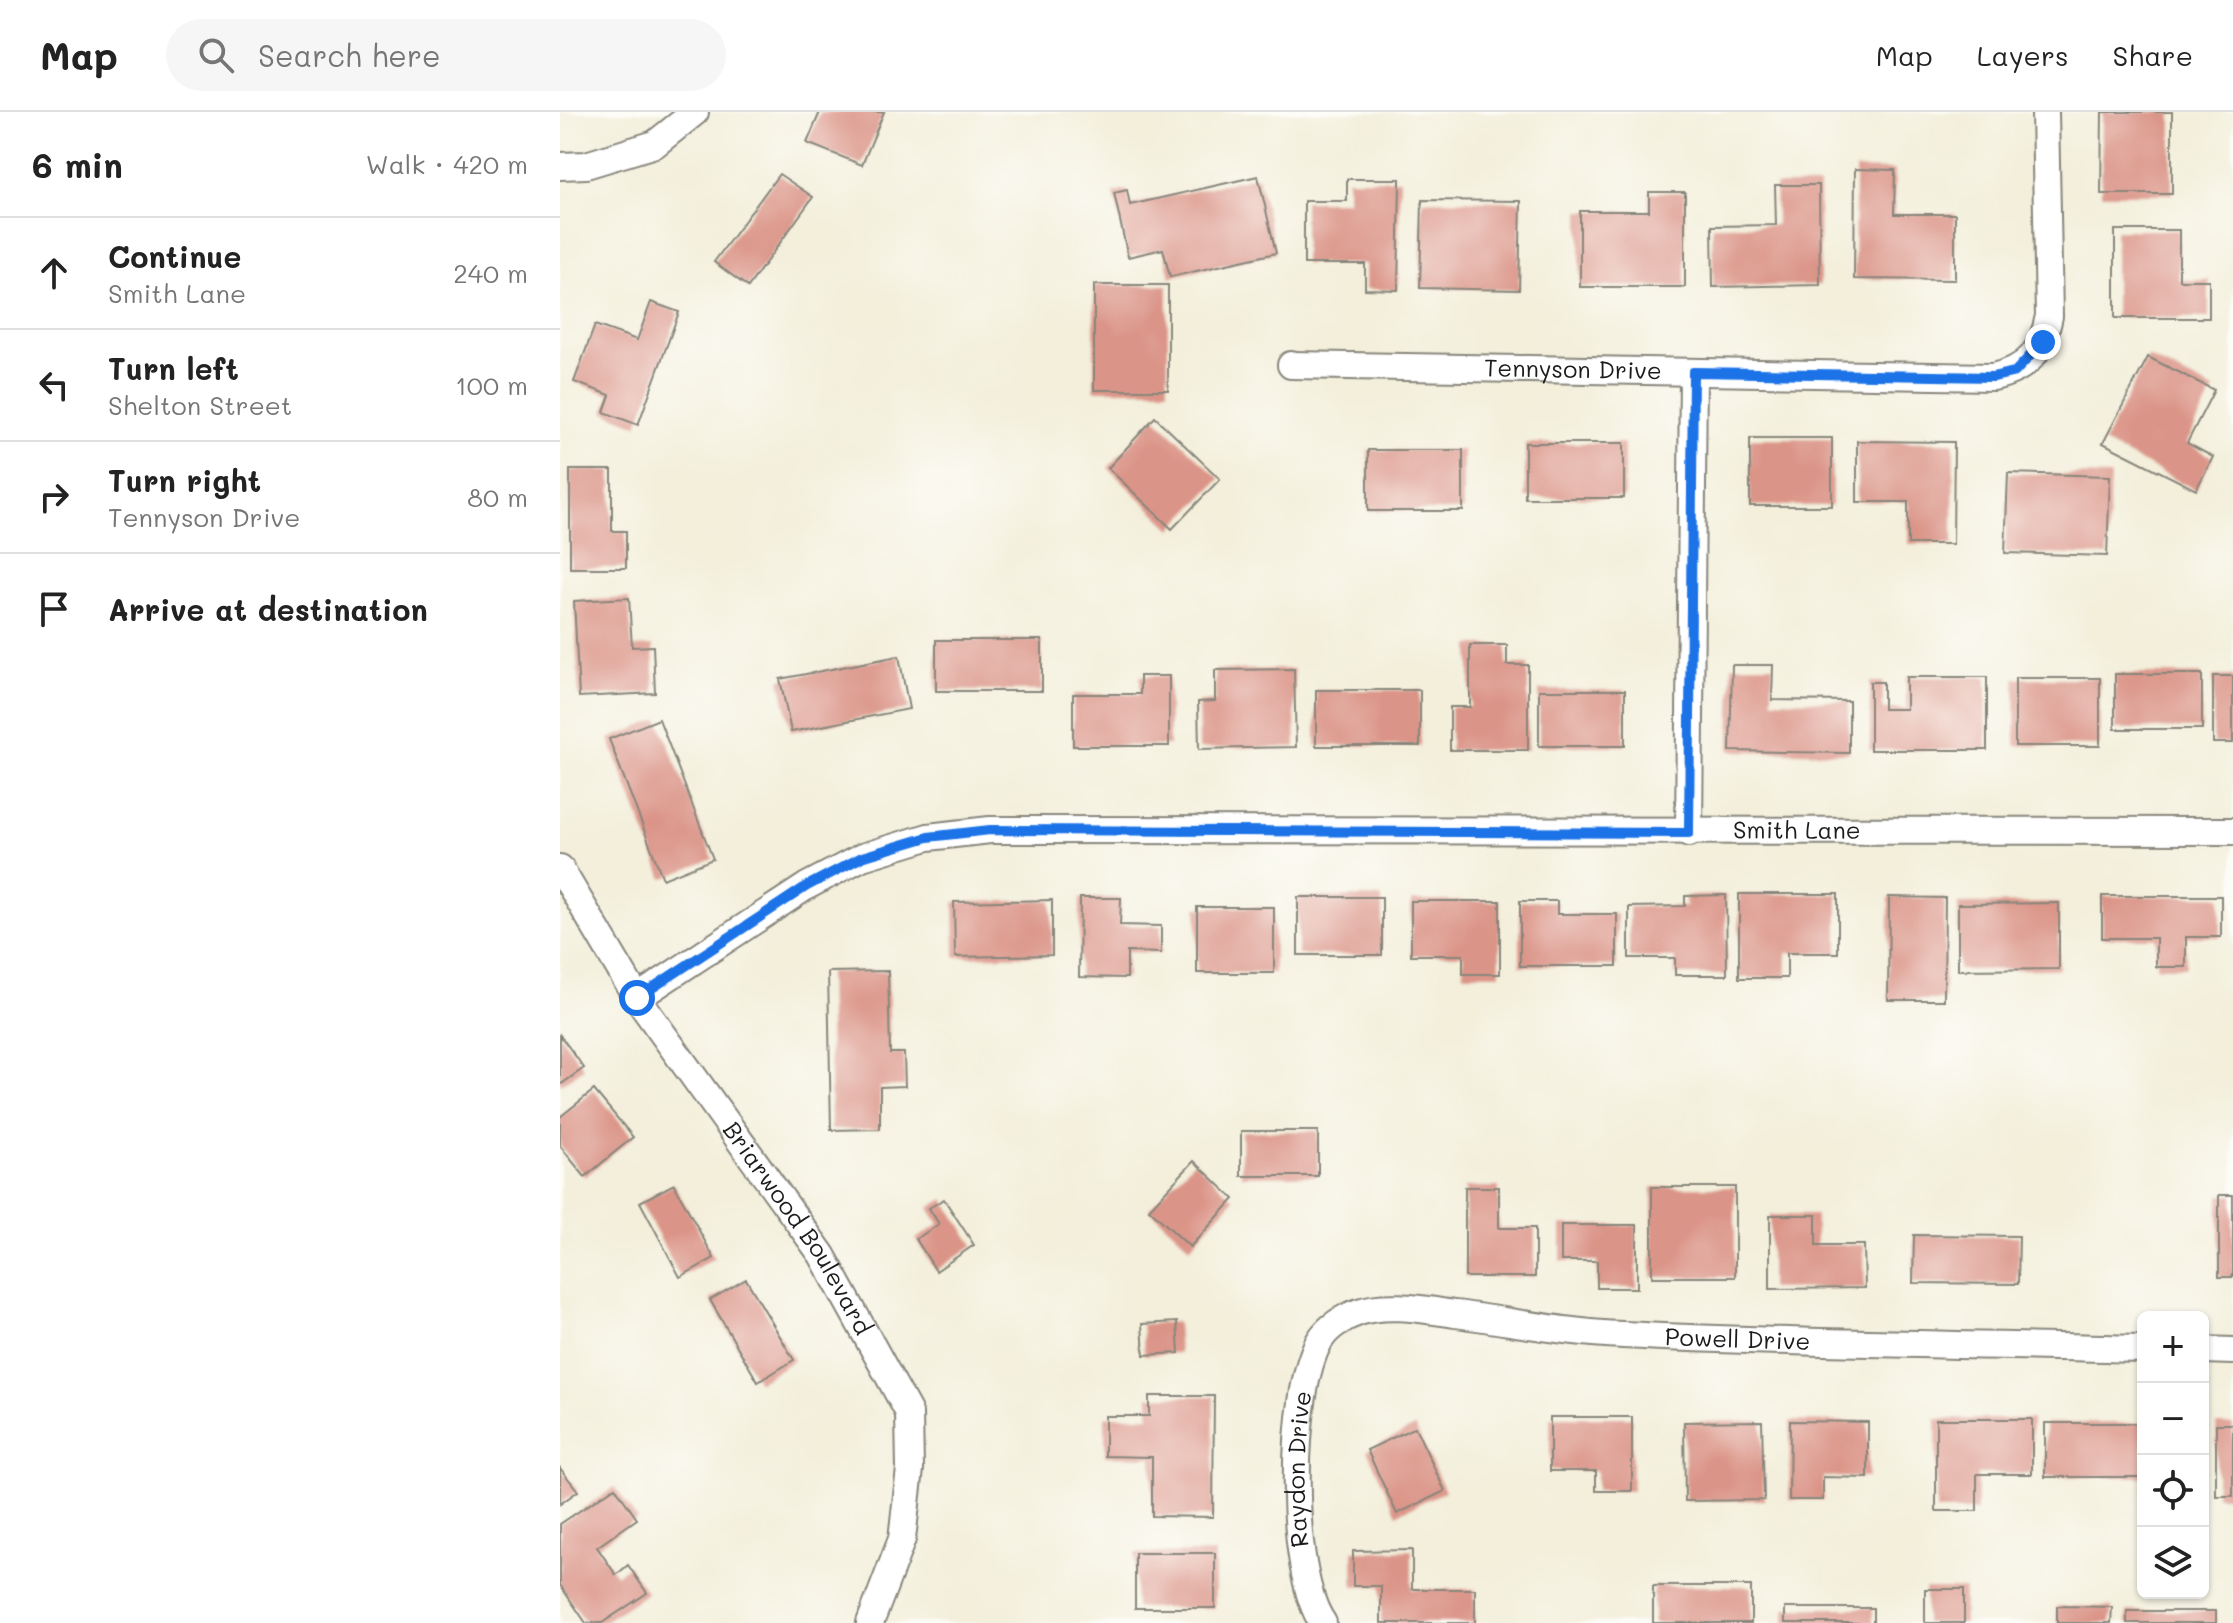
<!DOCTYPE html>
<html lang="en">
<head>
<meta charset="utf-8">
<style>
	:root { --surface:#fff; --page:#f6f6f6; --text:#222; --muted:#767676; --line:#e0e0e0 }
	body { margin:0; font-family:Mali,sans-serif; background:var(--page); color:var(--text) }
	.controls { position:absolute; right:24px; bottom:24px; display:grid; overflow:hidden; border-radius:12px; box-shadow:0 2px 6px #0004 }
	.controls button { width:72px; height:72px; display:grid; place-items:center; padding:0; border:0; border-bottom:2px solid var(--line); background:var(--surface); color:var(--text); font:40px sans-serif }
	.stop { position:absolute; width:24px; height:24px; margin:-18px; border:6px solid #1a73e8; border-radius:50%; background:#fff }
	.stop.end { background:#1a73e8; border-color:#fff; box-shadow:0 2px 8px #0008 }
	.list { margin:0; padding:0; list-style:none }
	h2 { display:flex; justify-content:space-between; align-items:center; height:104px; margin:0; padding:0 32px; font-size:34px }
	h2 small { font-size:26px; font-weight:400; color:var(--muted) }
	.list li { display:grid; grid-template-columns:52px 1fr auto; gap:24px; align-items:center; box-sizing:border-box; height:112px; padding:0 32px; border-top:2px solid var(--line) }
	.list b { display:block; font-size:30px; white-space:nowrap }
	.list p { margin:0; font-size:26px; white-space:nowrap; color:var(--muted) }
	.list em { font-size:26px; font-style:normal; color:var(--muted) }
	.icon { flex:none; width:44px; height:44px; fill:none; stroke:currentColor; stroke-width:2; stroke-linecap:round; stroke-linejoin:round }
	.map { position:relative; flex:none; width:1673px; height:1511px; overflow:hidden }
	header { display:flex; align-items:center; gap:48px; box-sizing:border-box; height:112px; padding:0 40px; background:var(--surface); border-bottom:2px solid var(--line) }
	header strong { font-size:38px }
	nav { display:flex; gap:44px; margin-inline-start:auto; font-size:28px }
	.search { width:560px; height:72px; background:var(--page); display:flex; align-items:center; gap:20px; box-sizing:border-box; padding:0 28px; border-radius:44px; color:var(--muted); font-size:30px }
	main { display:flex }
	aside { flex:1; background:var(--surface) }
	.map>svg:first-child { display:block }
	.building { fill:#db9488 }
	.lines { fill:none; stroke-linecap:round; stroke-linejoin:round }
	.street-casing { stroke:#88867c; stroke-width:30 }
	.street { stroke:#fff; stroke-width:26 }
	.route { stroke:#1a73e8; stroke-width:10 }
	.labels { text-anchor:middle; stroke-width:6; stroke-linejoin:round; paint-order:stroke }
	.street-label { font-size:24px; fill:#1c1c1c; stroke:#fdfcf7 }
</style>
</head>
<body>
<header>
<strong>Map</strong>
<div class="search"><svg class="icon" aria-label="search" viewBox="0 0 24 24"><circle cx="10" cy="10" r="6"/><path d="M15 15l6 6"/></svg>Search here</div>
<nav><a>Map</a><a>Layers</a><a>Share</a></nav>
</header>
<main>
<aside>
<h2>6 min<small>Walk · 420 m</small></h2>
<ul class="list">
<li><svg class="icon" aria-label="ahead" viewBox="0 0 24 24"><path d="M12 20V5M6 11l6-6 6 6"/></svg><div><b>Continue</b><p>Smith Lane</p></div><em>240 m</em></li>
<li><svg class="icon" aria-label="left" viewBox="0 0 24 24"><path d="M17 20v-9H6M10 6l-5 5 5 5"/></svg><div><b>Turn left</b><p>Shelton Street</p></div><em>100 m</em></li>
<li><svg class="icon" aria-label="right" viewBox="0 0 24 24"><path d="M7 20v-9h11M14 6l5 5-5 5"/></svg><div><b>Turn right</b><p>Tennyson Drive</p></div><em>80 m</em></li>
<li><svg class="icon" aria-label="arrive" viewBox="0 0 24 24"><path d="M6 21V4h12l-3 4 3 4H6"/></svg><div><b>Arrive at destination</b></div></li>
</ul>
</aside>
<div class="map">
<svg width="1673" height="1511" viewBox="0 0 1673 1511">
	<rect width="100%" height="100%" fill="#fdfcf7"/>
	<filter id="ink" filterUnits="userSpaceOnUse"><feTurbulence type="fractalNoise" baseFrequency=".0125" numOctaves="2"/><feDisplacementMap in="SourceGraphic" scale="16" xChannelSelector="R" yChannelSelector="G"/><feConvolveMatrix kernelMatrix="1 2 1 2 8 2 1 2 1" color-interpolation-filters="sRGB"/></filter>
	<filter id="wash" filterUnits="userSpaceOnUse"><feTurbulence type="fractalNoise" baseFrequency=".006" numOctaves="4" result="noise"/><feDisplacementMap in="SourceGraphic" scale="32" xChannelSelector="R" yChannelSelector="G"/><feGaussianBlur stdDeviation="1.8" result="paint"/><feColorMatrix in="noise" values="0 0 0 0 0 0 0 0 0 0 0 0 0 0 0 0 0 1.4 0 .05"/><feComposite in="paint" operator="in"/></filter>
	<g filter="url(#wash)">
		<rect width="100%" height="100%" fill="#f3efdb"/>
		<g id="blocks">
			<!-- building -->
			<g class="building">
				<path d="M260,0H324L302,53L247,31Z"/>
				<path d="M1542,0H1612V82H1541Z"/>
				<path d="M1295,57L1335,58L1334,102H1395V168L1294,167Z"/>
				<path d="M219,62L253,85L188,175L154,150Z"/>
				<path d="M698,64L716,141L610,165L603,137L568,145L554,81L567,78L570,93Z"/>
				<path d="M787,67H840L838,178L805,177V152H744V89H787Z"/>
				<path d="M1215,73H1259L1260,173L1153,175L1152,114L1216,113Z"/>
				<path d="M1089,80H1125V175H1020V99H1089Z"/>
				<path d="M862,88L961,89L959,178L860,176Z"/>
				<path d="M1555,118H1619V168H1649V206H1555Z"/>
				<rect x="534" y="173" width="74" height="105"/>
				<path d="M91,190L119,200L78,313L44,300L50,283L14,270L35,213L77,228Z"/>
				<path d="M1588,245L1654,278L1627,331L1653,345L1636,378L1543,331Z"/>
				<path d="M595,305L660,367L612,417L548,356Z"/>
				<rect x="1190" y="326" width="82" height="68"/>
				<path d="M1297,329L1394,330L1393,432H1348V390H1297Z"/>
				<rect x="965" y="331" width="99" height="55"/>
				<rect x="808" y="338" width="95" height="61"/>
				<path d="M10,358H52V419H66V456H10Z"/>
				<path d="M1448,361L1550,364L1547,444L1445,441Z"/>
				<path d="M69,486L72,535L93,534L95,581L19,585L14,489Z"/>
				<rect x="376" y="528" width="106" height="51"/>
				<path d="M910,533H947V553H968V638H890V595H910Z"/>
				<path d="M339,544L349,597L231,620L220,567Z"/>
				<path d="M1172,553H1213L1212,588L1289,589V641L1170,639Z"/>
				<path d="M734,557L736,635L639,637L638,590L655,589V558Z"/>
				<rect x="1555" y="562" width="87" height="55"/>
				<path d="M580,564H609V634H513V582H580Z"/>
				<rect x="1653" y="564" width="20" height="67"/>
				<path d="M1346,565H1427V638H1310V570H1323V597H1346Z"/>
				<rect x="1455" y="566" width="85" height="68"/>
				<rect x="756" y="578" width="104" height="56"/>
				<rect x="979" y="578" width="86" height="56"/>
				<path d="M99,607L153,747L103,767L49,627Z"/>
				<path d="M1179,782H1278V841H1227V866H1179Z"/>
				<path d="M1166,783L1167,863H1115V846H1069V795L1125,794V784Z"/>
				<path d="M1542,784H1661V825H1626V855H1596V826H1542Z"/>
				<rect x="738" y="785" width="84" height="58"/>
				<path d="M1329,785L1385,786L1384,888H1328Z"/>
				<path d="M520,786H561L560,813L601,814V841L567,840V866L519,865Z"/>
				<path d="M492,788V843L395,845L394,790Z"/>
				<path d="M851,789H940V862H903V843H851Z"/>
				<path d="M960,789H997V802H1057V854H960Z"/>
				<path d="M1499,791V857L1398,858V792Z"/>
				<rect x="637" y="795" width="77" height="66"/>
				<path d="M328,859L330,941H344L345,974L320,975V1017L271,1018L268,860Z"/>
				<path d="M0,923L24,956L0,973Z"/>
				<path d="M34,978L73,1025L25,1065L0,1034V1005Z"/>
				<rect x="681" y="1019" width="77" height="45"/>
				<path d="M634,1049L674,1087L630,1135L589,1097Z"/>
				<path d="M114,1072L154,1146L120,1165L80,1090Z"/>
				<path d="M905,1075H939V1116H975V1165H905Z"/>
				<rect x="1092" y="1075" width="83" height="90"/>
				<rect x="1659" y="1083" width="14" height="82"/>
				<path d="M384,1087L414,1133L376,1159L356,1127L379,1112L369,1096Z"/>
				<path d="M1210,1103H1256V1133H1304L1305,1176L1210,1177Z"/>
				<path d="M1001,1113H1077V1176H1037V1149H1001Z"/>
				<path d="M1354,1123L1459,1124L1458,1172L1353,1171Z"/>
				<path d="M186,1167L234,1248L198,1270L150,1188Z"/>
				<path d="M617,1210L619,1241L584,1243L582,1212Z"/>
				<path d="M589,1284H654L653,1405L592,1404V1345L545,1344V1304H589Z"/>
				<path d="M990,1305H1072V1379H1036V1359H990Z"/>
				<path d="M1376,1307H1472V1362H1417V1399H1376Z"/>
				<path d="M1202,1309L1204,1388L1125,1389L1124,1310Z"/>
				<path d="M1230,1309L1308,1310V1366L1263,1365V1388H1229Z"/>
				<rect x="1485" y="1311" width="98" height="54"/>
				<rect x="1656" y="1312" width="17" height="72"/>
				<path d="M855,1315L885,1379L837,1402L807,1338Z"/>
				<path d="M0,1356L18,1379L0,1392Z"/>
				<path d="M55,1375L77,1407L37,1435L56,1463L68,1453L87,1481L42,1511H26L0,1473V1412Z"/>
				<path d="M852,1438V1477H915V1511H821V1474H793V1439Z"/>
				<rect x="575" y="1441" width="80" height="55"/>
				<rect x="1093" y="1474" width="98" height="37"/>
				<rect x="1365" y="1477" width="39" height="34"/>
				<path d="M1497,1494L1552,1495L1551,1511H1497Z"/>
				<rect x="1225" y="1496" width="88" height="15"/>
				<rect x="1567" y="1499" width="89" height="12"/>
			</g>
		</g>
	</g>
	<g filter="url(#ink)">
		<use href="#blocks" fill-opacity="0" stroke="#88867c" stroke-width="2"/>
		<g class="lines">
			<!-- street casing -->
			<g class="street-casing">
				<g id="street">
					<path d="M0,54L26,53L95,32L135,0"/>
					<path id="s1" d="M731,253L1433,265C1469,257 1482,239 1489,204L1485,0"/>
					<path d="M1129,721L1133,260"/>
					<path id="s2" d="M0,756L77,886L262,1143L349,1301L350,1357L342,1427L310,1511"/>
					<path id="s3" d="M77,886L247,774L302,745L368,725L430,718L1673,719"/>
					<path d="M1643,1238L1673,1239"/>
					<path id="s4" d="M763,1511C728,1462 729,1280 760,1228C768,1215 784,1205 799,1200C827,1190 866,1198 895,1202C950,1209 1007,1221 1063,1223C1236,1232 1410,1232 1583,1237"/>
				</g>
			</g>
			<!-- street -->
			<use href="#street" class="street"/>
		</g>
	</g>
	<g class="lines" filter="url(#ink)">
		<!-- route -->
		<path class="route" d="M77,886L247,774L302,745L368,725L430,718L1129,721L1133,260L1433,265L1455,260L1483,230"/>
	</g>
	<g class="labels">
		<!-- street labels -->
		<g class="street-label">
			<text dy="8" stroke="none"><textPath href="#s1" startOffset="282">Tennyson Drive</textPath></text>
			<text dy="8" stroke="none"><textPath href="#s3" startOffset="1204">Smith Lane</textPath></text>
			<text dy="8" stroke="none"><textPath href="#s2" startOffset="432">Briarwood Boulevard</textPath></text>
			<text dy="8" stroke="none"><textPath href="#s4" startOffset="720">Powell Drive</textPath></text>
			<text dy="8" stroke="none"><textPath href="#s4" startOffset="158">Raydon Drive</textPath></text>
		</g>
	</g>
</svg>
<div class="controls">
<button>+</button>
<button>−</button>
<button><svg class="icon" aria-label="locate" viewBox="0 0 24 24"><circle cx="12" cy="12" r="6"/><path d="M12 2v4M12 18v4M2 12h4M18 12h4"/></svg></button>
<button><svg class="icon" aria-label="layers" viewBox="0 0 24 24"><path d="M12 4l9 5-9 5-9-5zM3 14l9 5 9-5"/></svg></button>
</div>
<div class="stop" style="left:77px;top:886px"></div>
<div class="stop end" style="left:1483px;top:230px"></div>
</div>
</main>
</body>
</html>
